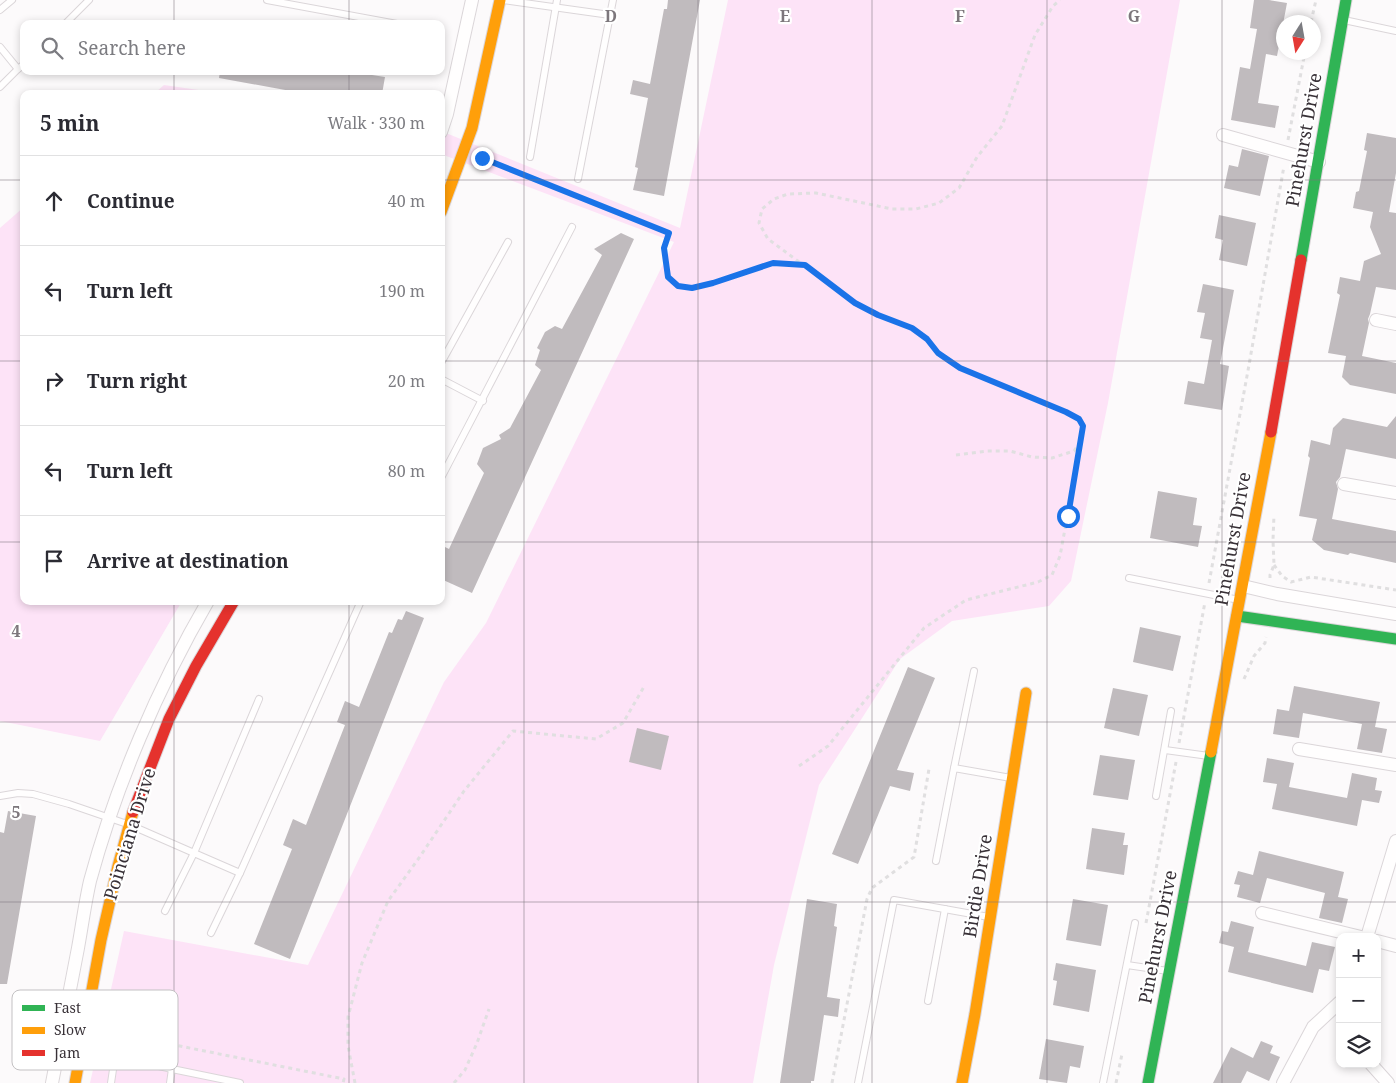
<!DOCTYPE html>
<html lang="en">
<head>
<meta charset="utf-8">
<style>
	:root { --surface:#fff; --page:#f2f2f3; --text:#2b2b33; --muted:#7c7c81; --line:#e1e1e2 }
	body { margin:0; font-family:"Noto Serif",serif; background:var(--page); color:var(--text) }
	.controls { position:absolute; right:15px; bottom:15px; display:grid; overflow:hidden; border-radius:10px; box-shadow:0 2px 8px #0003 }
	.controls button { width:45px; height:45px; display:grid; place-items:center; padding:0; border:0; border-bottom:1px solid var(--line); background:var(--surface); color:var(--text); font:25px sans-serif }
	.compass { position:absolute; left:1276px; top:15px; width:45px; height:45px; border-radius:50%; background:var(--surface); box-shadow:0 2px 8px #0003; rotate:191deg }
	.stop { position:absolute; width:15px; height:15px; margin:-11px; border:4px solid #1a73e8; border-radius:50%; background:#fff }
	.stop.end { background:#1a73e8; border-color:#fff; box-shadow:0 1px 5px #0008 }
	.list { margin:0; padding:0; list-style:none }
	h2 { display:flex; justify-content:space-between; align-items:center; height:65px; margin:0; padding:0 20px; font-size:21px }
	h2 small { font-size:16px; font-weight:400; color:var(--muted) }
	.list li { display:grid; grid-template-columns:32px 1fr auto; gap:15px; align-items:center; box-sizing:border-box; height:90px; padding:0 20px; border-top:1px solid var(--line) }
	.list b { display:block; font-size:19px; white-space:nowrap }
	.list em { font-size:16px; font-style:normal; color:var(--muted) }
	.icon { flex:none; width:28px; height:28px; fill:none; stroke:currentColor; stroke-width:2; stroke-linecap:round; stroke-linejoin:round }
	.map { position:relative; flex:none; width:1396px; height:1083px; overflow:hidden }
	.search { position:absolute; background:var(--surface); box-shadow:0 2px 8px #0003; left:20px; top:20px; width:425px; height:55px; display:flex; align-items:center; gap:12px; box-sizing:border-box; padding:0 18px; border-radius:10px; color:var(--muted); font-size:19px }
	.panel { position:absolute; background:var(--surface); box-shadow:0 2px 8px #0003; left:20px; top:90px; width:425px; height:515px; border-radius:10px }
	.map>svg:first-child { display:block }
	.green { fill:#fde3f7 }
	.building { fill:#c0bbbe }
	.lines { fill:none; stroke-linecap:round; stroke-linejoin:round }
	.lane-casing { stroke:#dbd6d9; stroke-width:8 }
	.street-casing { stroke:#dbd6d9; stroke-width:14 }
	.fast-casing { stroke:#dbd6d9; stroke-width:13 }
	.slow-casing { stroke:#dbd6d9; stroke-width:13 }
	.jam-casing { stroke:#dbd6d9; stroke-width:13 }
	.path { stroke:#e0dfe0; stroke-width:3; stroke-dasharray:4 4; stroke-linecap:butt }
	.lane { stroke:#fffefe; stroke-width:6 }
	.street { stroke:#fffefe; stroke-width:12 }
	.fast { stroke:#30b455; stroke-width:11 }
	.slow { stroke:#ff9f0a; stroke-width:11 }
	.jam { stroke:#e5322d; stroke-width:11 }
	.route { stroke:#1a73e8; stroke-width:6 }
	.grid { fill:none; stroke:#7d777c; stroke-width:1; stroke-opacity:0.55 }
	.labels { text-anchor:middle; stroke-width:4.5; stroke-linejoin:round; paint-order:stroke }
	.street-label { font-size:18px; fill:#383137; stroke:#fff }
	.key { fill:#fff; stroke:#c3c1c3; stroke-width:1 }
	.key-label { font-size:14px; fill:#383137 }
	.grid-label { font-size:16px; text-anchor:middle; font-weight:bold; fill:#7d777c; stroke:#fff; stroke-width:4.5; stroke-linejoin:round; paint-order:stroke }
</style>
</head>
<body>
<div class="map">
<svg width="1396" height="1083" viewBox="0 0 1396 1083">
	<rect width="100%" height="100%" fill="#fcfafb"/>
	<!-- green -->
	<g class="green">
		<path d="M728,0H1180L1108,403L1071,581L1049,606L952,621L900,659L819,785L774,965L753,1083H90L124,931L308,965L444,682L486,623L674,242L441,154V131L680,228Z"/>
		<path d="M164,85L226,94H154Z"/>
		<path d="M24,207V601H182L100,741L0,721V228Z"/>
	</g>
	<!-- building -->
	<g class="building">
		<path d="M668,0H700L664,196L633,190L638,168L635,167L648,98L630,94L633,80L650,84L664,9H667Z"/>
		<path d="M1254,0H1269L1287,3L1277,56L1266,54L1258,103L1279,106L1275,128L1231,120L1240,67L1250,69L1257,29L1250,28Z"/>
		<path d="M220,71H359V73L385,77L382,94H307L219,78Z"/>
		<path d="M1367,133L1396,138V173L1389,212L1396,213V290L1376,287L1370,314L1368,319L1369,323L1362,356L1396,363V394L1350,385L1342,377L1346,356L1328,353L1340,295L1337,293L1340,277L1360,281L1364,261L1381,254L1370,227L1373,212L1353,208L1356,192L1359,191L1367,151L1364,150Z"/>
		<path d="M1242,149L1269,156L1260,196L1224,188L1229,165L1238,167Z"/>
		<path d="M1219,215L1256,223L1247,266L1219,260L1223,240L1215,238Z"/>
		<path d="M621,233L634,239L472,593L441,579V572L443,568L441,565V545L449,549L484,473L477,464L483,448L501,439L499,435L510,428L541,370L535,365L540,350L537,348L545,332L555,326L562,329L602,255L594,249Z"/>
		<path d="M1203,284L1234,290L1220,364L1229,366L1222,410L1184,404L1188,381L1204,384L1212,340L1200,338L1205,313L1197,312Z"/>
		<path d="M1396,416V459L1346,449L1340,477L1336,482L1338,489L1332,519L1396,531V563L1350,553L1348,555L1324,550L1312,540L1317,519L1299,516L1310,458L1308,456L1311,440L1330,445L1333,428L1343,418L1387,427Z"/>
		<path d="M1158,491L1197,498L1193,525L1202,526L1198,547L1150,538Z"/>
		<path d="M406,611L424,618L290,959L254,944L292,849L283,845L293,819L306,825L345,725L337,722L345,701L359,707L389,632L392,633L398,619L402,620Z"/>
		<path d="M1140,627L1181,636L1173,671L1133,662Z"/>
		<path d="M908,667L935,678L897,770L914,773L910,791L890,786L858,864L832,854Z"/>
		<path d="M1294,686L1380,702L1375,727L1387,729L1382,753L1357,749L1362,724L1303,713L1299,738L1273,734L1277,709L1289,711Z"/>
		<path d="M1113,688L1148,695L1139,736L1104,728Z"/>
		<path d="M637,728L669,736L661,770L629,762Z"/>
		<path d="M1100,755L1135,760L1128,800L1093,795Z"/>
		<path d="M1267,758L1294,763L1289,787L1347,798L1352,773L1377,778L1375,790L1382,791L1379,803L1362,800L1357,826L1272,809L1277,784L1263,782Z"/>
		<path d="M8,811L36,816L7,984H0V832L4,833Z"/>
		<path d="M1092,828L1125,833L1123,845H1128L1124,875L1086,869Z"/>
		<path d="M1259,851L1344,872L1338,897L1348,899L1342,923L1319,918L1325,893L1267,878L1260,903L1237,897L1240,885L1234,884L1238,871L1253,875Z"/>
		<path d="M807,899L837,904L834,926L837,927L827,997L840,999L838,1017L824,1015L814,1081H811V1083H780Z"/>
		<path d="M1073,899L1108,905L1101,946L1066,940Z"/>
		<path d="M1231,921L1254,927L1248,952L1306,966L1312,942L1335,947L1329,971L1319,969L1313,993L1228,972L1234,947L1219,943L1222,931L1228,932Z"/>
		<path d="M1056,963L1096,970L1089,1012L1053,1005L1057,981L1053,980Z"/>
		<path d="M1046,1039L1084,1046L1080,1068L1070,1066L1067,1083L1039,1079Z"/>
		<path d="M1261,1041L1273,1046L1270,1053L1280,1057L1269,1081L1247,1071L1241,1083H1213L1231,1047L1253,1058Z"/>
	</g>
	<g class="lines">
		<!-- lane casing -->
		<g class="lane-casing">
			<g id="lane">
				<path d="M267,0L397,24"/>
				<path d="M503,0L610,15"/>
				<path d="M0,10L12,0"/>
				<path d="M1344,20L1396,31"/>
				<path d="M65,24L89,0"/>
				<path d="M0,47L18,69L24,64"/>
				<path d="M0,87L18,69"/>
				<path d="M530,157L557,0"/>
				<path d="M578,179L613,0"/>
				<path d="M441,363L508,242"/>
				<path d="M441,379L483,401"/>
				<path d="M441,478L572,227"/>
				<path d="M1129,578L1239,600"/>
				<path d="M1165,750L1209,756"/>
				<path d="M954,768L974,671"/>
				<path d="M0,796L18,793L33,794L69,804L130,825L194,853L259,699"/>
				<path d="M1156,796L1171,711"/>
				<path d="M936,861L954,768L1011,778"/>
				<path d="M165,911L194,853L240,873L361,601"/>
				<path d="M211,933L240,873"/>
				<path d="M1127,965L1168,971"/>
				<path d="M928,1001L945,909"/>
				<path d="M111,1083L115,1056L172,1069"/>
				<path d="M170,1083L172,1069L240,1083"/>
				<path d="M858,1083L894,900L989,917"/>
				<path d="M1103,1083L1135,923"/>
			</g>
		</g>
		<!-- street casing -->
		<g class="street-casing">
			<g id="street">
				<path d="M441,132L447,114L472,0"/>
				<path d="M1223,135L1319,162"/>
				<path d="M1376,320L1396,324"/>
				<path d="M1344,484L1396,493"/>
				<path d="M1243,586L1277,594L1396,614"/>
				<path d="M1299,749L1396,765"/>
				<path d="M1262,913L1361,937"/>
				<path d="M1367,937L1396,841"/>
				<path d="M1377,941L1396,946"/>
				<path d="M1371,1064L1388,1083"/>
				<path d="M52,1083C61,1038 69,993 78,948C82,926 85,903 90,881C116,785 158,687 208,601"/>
				<path d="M1283,1083L1313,1027L1340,1002"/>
			</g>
		</g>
		<!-- fast casing -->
		<g class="fast-casing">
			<g id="fast">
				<path d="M1301,260L1346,0"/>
				<path d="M1237,616L1396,639"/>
				<path d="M1148,1083L1211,752"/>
			</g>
		</g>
		<!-- slow casing -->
		<g class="slow-casing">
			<g id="slow">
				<path d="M441,212L472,128L500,0"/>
				<path d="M1211,752L1271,432"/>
				<path d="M75,1083L101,940L118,866L133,812"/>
				<path d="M962,1083L975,1014L1026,693"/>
			</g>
		</g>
		<!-- jam casing -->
		<g class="jam-casing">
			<g id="jam">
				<path d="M1271,432L1301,260"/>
				<path d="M133,812L169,719L196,666L234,601"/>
			</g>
		</g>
		<!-- path -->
		<g class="path">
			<path d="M1311,22L1316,0"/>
			<path d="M1288,140L1305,52"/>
			<path d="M478,156L669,233L664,248L668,277L678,286L692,288L713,283L773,263L804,265"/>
			<path d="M956,455L987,451H1010L1032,457L1052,458L1074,451L1081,441L1083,426L1079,419L1067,412L960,368L937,353L927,339L912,328L878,315L855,303L768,239L759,223L762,209L774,199L788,194L816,193L892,209H916L939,203L959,188L977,157L1002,126L1035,35L1053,6L1060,0"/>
			<path d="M1274,565L1282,576L1291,582L1311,577L1396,590"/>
			<path d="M1270,578V575L1274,565L1273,540L1274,515"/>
			<path d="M1209,583L1249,365L1284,166"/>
			<path d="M1244,679L1254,656L1265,643L1266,637"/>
			<path d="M1179,743L1205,602"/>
			<path d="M799,766L828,746L924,628L966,600L1038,582L1052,575L1060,556L1081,442"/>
			<path d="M1146,923L1176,762"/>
			<path d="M100,1030L344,1079L343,1083"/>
			<path d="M355,1083L348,1046V1017L362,963L388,901L419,858L464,791L513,731L596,739L623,723L645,685"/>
			<path d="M454,1083L465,1070L477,1043L489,1009"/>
			<path d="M832,1083L867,899L872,888L914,857L929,769"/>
			<path d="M1116,1083L1122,1054"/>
		</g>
		<!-- lane -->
		<use href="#lane" class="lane"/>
		<!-- street -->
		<use href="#street" class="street"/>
		<!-- fast -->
		<use href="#fast" class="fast"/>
		<!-- slow -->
		<use href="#slow" class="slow"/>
		<!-- jam -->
		<use href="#jam" class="jam"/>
	</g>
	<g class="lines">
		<!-- route -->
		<path class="route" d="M482,158L669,233L664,248L668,277L678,286L692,288L713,283L773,263L805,265L855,303L878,315L912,328L927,339L938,353L960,368L1066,412L1079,419L1083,426L1068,516"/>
	</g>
	<!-- grid -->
	<path class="grid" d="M174,0V24M349,0V24M524,0V1083M698,0V1083M872,0V1083M1047,0V1083M1222,0V1083M174,71V94M349,71V94M0,180H24M441,180H1396M0,361H24M441,361H1396M0,542H24M441,542H1396M174,601V1083M349,601V1083M0,722H1396M0,902H1396"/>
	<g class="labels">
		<!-- street labels -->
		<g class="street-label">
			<text transform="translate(1304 140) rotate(-80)" y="6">Pinehurst Drive</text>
			<text transform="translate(1233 539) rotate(-80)" y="6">Pinehurst Drive</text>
			<text transform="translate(130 834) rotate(-73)" y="6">Poinciana Drive</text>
			<text transform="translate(978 886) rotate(-81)" y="6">Birdie Drive</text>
			<text transform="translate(1158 937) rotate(-79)" y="6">Pinehurst Drive</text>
		</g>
	</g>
	<!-- legend -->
	<rect x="12" y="990" width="166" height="80" rx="8" class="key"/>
	<rect x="22" y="1005" width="23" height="6" fill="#30b455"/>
	<rect x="22" y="1027" width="23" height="7" fill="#ff9f0a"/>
	<rect x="22" y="1050" width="23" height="6" fill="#e5322d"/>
	<g class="key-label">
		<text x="54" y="1013">Fast</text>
		<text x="54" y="1035">Slow</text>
		<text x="54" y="1058">Jam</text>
	</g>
	<g class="grid-label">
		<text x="611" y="22">D</text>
		<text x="785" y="22">E</text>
		<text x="960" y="22">F</text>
		<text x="1134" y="22">G</text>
		<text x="16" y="637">4</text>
		<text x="16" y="818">5</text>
	</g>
</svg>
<div class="controls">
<button>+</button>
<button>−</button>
<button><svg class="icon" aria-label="layers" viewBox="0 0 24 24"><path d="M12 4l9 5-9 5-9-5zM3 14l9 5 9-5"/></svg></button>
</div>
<svg class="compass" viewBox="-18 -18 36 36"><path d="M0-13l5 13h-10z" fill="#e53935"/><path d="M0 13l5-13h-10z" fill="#7c7c81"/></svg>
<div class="stop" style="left:1068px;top:516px"></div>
<div class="stop end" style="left:482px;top:158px"></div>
<div class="search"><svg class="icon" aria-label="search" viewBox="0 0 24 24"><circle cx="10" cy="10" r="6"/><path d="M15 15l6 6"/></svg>Search here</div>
<section class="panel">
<h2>5 min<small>Walk · 330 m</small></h2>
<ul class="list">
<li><svg class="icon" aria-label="ahead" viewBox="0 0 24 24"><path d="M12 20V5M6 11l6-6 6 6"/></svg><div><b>Continue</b></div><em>40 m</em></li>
<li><svg class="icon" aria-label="left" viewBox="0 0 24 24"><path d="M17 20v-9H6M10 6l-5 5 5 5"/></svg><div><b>Turn left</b></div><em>190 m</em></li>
<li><svg class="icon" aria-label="right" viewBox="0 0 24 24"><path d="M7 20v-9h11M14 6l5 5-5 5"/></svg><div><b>Turn right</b></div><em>20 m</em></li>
<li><svg class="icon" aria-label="left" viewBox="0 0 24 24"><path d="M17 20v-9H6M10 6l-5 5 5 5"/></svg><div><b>Turn left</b></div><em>80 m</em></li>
<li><svg class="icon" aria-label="arrive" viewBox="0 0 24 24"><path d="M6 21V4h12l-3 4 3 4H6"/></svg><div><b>Arrive at destination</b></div></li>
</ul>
</section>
</div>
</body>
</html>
